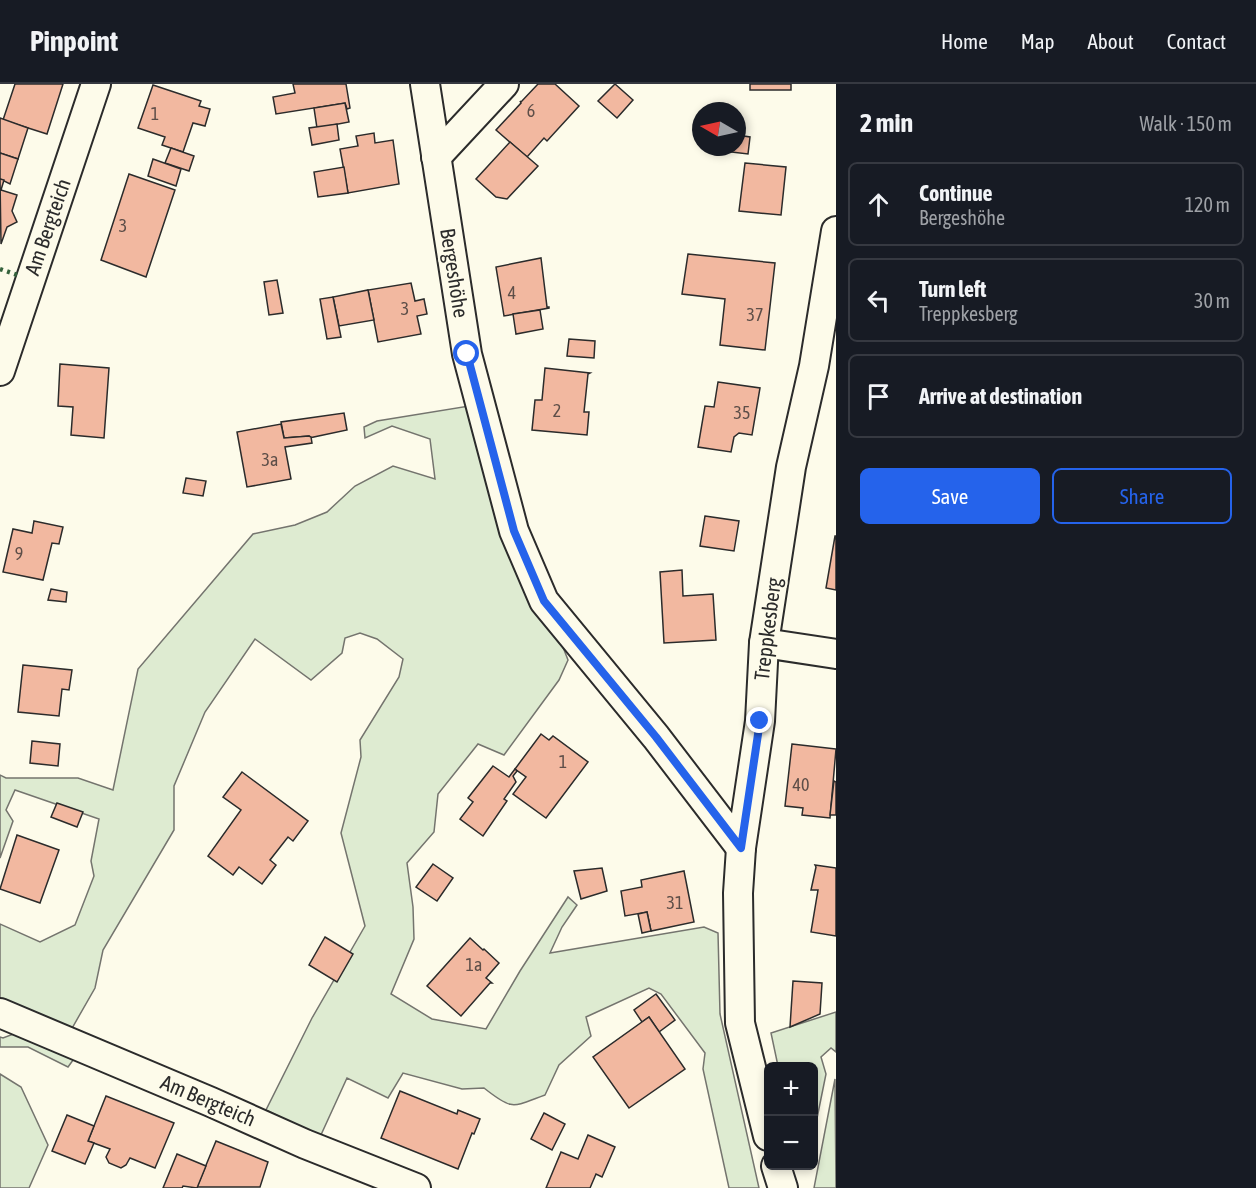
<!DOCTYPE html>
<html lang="en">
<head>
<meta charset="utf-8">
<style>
	:root { --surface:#171b24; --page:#20242c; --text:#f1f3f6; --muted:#9ea1a6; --line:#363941; --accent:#2563eb }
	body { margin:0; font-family:"Asap Condensed",sans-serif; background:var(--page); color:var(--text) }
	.controls { position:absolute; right:18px; bottom:18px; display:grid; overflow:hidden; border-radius:9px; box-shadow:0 3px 9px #0003 }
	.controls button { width:54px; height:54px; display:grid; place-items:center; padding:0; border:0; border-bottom:2px solid var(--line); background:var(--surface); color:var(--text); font:30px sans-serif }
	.compass { position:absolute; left:692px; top:18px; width:54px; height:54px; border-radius:50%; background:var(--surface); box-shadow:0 3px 9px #0003; rotate:279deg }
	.stop { position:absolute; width:18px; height:18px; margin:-14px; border:4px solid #2563eb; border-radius:50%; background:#fff }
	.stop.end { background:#2563eb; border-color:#fff; box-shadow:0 2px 6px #0008 }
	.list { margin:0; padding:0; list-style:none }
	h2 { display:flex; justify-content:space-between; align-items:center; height:78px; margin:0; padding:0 24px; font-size:26px }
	h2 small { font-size:20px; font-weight:400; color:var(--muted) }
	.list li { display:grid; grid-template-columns:39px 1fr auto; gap:18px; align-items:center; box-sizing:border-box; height:84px; margin:0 12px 12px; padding:0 12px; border:2px solid var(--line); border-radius:9px }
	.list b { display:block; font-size:22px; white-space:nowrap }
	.list p { margin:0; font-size:20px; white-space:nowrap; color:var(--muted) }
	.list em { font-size:20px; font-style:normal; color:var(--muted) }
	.actions { display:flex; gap:12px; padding:18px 24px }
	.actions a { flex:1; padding:14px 0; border:2px solid var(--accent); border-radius:9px; text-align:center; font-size:21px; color:var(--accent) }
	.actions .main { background:var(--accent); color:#fff }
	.icon { flex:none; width:33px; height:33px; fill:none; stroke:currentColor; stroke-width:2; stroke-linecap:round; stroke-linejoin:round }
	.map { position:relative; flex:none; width:836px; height:1104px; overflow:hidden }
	header { display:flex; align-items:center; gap:36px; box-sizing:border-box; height:84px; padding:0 30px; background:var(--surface); border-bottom:2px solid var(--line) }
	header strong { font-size:28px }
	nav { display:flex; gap:33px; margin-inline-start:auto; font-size:21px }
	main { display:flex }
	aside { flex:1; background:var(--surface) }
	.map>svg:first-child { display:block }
	.green { fill:#deebd1; stroke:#74746e; stroke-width:1.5 }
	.building { fill:#f2b8a0; stroke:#2b2b2b; stroke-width:1.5 }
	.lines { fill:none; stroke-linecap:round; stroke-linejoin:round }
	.street-casing { stroke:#2b2b2b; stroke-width:32 }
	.street { stroke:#fdfbea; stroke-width:28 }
	.hedge { stroke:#34623c; stroke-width:4.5; stroke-dasharray:3 4.5; stroke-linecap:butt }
	.route { stroke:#2563eb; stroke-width:8 }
	.labels { text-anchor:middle; stroke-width:4.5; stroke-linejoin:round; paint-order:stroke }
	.number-label { font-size:18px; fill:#5d4e48 }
	.street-label { font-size:21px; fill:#2b2b2b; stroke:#fdfbea }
</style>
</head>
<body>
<header>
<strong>Pinpoint</strong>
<nav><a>Home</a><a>Map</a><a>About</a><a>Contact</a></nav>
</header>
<main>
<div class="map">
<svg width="836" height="1104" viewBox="0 0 836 1104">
	<rect width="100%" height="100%" fill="#fdfbea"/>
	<!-- green -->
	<g class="green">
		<path d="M469,322L568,576L559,596L504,671L478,660L438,710L434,748L407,779L413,823L414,855L391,910L432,935L486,945L520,887L568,813L577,821L562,843L550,869L704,843L718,849L720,930L759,1104H729L703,985L705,969L661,910L649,904L586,933L591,952L559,981L545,1011C512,1023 513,1027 484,1004L462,1005L403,989L388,1014L347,994L320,1053L266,1026L312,934L365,842L341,749L361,673L360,656L399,593L403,575L377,555L360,549L345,554L342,569L311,596L255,555L205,628L174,702V746L103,866L95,904L71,946L0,916V840L40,858L75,841L94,792L91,777L99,735L15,706L6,726L13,737L0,774V691L6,694H78L113,706L138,585L253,450L295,441L327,428L355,402L393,382L435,395L430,355L392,342L365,354L364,343L377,337Z"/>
		<path d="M836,928V968L831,964L821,973L826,990L814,1049V982H778L771,949Z"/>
		<path d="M16,949L76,972L68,983L28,963H0V953L3,954Z"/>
		<path d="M0,990L21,1003L48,1061L29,1104H0Z"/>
		<path d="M835,995L836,1104H814Z"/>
	</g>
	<!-- building -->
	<g class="building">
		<path d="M15,0H63L47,50L3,36Z"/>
		<path d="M293,0H346L350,24L347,25L345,19L276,30L273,13L295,9Z"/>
		<path d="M538,0H555L579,22L547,57L544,54L527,73L496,46L521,19L520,17L521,18Z"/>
		<path d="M615,0L633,16L617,34L598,17Z"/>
		<rect x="750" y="0" width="41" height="6"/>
		<path d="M153,1L201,17L199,22L210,25L205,42L193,39L183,68L162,61L165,53L138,44Z"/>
		<path d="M345,19L349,38L317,44L314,24Z"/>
		<path d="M0,34L28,44L18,75L0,69Z"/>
		<path d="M337,40L339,56L312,61L309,44Z"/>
		<path d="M374,49L375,59L393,56L399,100L348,109L340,65L358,62L356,52Z"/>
		<path d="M737,51L750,53L748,70L715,66V63H737Z"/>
		<path d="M510,58L538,82L507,115L496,113L476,95Z"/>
		<path d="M171,64L194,72L189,87L165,79Z"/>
		<path d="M0,69L18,75L10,100L0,95Z"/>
		<path d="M153,75L181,85L176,102L148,92Z"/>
		<path d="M745,79L786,83L781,131L739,127Z"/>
		<path d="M344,83L348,109L318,113L314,88Z"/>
		<path d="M129,90L175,106L146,193L101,176Z"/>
		<path d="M0,95L4,96L1,106L17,111L12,127L17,138L7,143L1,160Z"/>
		<path d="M688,170L775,179L765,266L720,261L725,215L682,210Z"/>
		<path d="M541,174L547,223H549V224L504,232L496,183Z"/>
		<path d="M277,196L283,229L269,231L264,198Z"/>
		<path d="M411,199L415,217L424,215L427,230L417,232L421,250L378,258L368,206Z"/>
		<path d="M368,206L374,236L339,242L333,213Z"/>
		<path d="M333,213L341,253L327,255L320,215Z"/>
		<path d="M540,226L543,245L516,250L513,230Z"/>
		<path d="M569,255L595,257L594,274L567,272Z"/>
		<path d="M60,280L109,284L104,354L71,351L73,323L58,322Z"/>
		<path d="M545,284L590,289L588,290L584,328H589L587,351L532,346L535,316H542Z"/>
		<path d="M718,298L760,304L752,351L739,349L734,353L731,368L698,363L705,322L714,323Z"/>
		<path d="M344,329L347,346L309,354V352L284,354L281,338Z"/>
		<path d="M281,340L284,354L309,352L311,353L312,359L285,363L291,395L247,403L237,348Z"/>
		<path d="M186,394L206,397L203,412L183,409Z"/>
		<path d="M705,432L739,437L734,467L700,462Z"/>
		<path d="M34,437L63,443L59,460L52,459L43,496L3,488L13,445L32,449Z"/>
		<path d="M835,452H836V506L826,504Z"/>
		<path d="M682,486L683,512L713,510L716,556L664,559L660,488Z"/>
		<path d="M51,505L67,508L66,518L48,516Z"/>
		<path d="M23,581L72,586L69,606L62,605L59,632L18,628Z"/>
		<path d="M541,650L549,656L553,652L588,678L546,734L513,710L526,693L515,685Z"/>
		<path d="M32,657L60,660L58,682L30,679Z"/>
		<path d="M792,660L836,665L830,734L802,731L803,724L785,722Z"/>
		<path d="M493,682L509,693L515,685L517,687L513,692L516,698L504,715L507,717L483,752L460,735L473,718L468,714Z"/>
		<path d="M242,688L308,737L293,757L288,753L270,776L276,781L262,800L239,783L233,791L208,772L241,726L223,713Z"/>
		<path d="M834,697L836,698V731H830Z"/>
		<path d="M57,719L83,728L77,743L51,733Z"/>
		<path d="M17,751L59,766L40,819L0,805Z"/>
		<path d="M433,780L453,794L437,817L416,803Z"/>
		<path d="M815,781L836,784V852L811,848L818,806H811L816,783Z"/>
		<path d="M602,784L607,807L581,815L574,787Z"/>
		<path d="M684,787L694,838L651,847L647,828L625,832L621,807L642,803L641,796Z"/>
		<path d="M647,828L651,847L642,849L638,830Z"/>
		<path d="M325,853L353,870L337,898L309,881Z"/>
		<path d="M470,854L483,866L484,865L499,879L486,894L492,899H490L461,932L427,902Z"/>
		<path d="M793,897L822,899L820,930L790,943Z"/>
		<path d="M656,910L675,936L659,948L649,933L642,938L634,926Z"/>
		<path d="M649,933L685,985L629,1024L593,973Z"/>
		<path d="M400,1007L457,1030L458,1026L480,1035L474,1050L472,1049L458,1085L381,1054Z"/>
		<path d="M106,1012L174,1039L155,1084L130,1074L126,1081L121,1084L109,1079L106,1073L110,1065L88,1057Z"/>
		<path d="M544,1029L565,1040L552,1066L531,1055Z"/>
		<path d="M67,1031L94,1042L88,1057L94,1059L85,1080L52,1067Z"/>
		<path d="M588,1051L615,1063L602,1093L596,1090L590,1104H546L561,1068L578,1075Z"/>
		<path d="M216,1057L268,1078L260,1103H197Z"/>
		<path d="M177,1070L206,1082L197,1104L183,1102L182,1104H163Z"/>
	</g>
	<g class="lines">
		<!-- street casing -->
		<g class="street-casing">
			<g id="street">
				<path d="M425,0L467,270L514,447L544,517L656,653L741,764"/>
				<path d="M436,73L504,0"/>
				<path d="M0,287L96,0"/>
				<path d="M764,559L836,570"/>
				<path d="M0,929L211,1018L305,1060L416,1104"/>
				<path d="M768,1052L740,939L738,809L741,764L760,637L764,559L791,383L814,282L836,147"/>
				<path d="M776,1082L783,1104"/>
			</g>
		</g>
		<!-- street -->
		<use href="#street" class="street"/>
		<!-- hedge -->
		<path class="hedge" d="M0,185L17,191"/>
	</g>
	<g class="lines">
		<!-- route -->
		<path class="route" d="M467,270L514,447L544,517L656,653L741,764L760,637"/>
	</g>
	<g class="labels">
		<!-- number labels -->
		<g class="number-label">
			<text x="531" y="33">6</text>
			<text x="155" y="36">1</text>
			<text x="123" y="148">3</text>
			<text x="512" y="215">4</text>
			<text x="405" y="231">3</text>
			<text x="755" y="237">37</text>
			<text x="557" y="333">2</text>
			<text x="742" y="335">35</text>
			<text x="270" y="382">3a</text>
			<text x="19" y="476">9</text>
			<text x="563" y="684">1</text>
			<text x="801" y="707">40</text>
			<text x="675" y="825">31</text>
			<text x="474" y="887">1a</text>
		</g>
		<!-- street labels -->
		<g class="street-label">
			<text transform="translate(48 143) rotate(-71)" y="7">Am Bergteich</text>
			<text transform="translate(454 189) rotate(81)" y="7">Bergeshöhe</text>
			<text transform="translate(768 545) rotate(-83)" y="7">Treppkesberg</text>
			<text transform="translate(208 1017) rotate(23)" y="7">Am Bergteich</text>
		</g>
	</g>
</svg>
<div class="controls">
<button>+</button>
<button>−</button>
</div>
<svg class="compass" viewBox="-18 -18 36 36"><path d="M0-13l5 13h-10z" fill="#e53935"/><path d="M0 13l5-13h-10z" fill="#9ea1a6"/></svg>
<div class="stop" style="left:467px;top:270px"></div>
<div class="stop end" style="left:760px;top:637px"></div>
</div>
<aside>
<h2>2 min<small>Walk · 150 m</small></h2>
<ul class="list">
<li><svg class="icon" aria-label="ahead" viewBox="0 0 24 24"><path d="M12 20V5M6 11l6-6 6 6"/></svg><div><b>Continue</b><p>Bergeshöhe</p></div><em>120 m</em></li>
<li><svg class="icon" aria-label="left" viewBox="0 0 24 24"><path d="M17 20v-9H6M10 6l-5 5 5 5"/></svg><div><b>Turn left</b><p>Treppkesberg</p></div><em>30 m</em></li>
<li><svg class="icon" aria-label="arrive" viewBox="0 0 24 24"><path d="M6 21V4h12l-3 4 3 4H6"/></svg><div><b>Arrive at destination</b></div></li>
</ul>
<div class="actions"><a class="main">Save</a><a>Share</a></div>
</aside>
</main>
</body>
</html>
